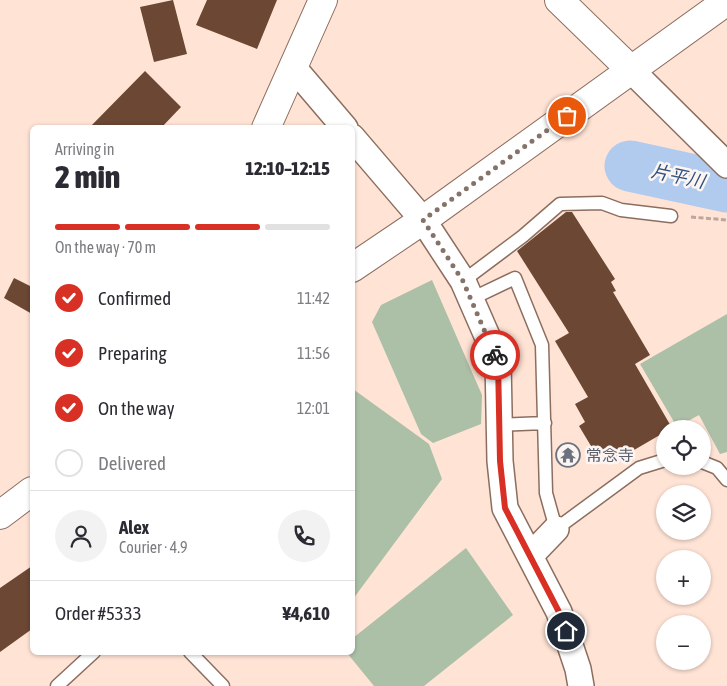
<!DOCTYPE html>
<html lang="en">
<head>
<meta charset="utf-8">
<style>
	body { margin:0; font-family:"Asap Condensed","Noto Sans JP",sans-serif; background:#f2f2f3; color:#2b2b33; height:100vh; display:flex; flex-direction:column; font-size:19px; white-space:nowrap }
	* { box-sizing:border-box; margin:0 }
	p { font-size:16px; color:#7c7c81 }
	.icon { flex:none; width:28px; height:28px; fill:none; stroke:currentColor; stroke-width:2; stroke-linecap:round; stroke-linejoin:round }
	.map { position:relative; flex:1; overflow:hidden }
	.panel { position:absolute; left:30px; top:125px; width:325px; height:530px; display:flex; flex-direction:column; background:#fff; border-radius:8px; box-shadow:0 1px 4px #0004 }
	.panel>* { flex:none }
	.buttons { position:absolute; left:656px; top:420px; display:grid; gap:10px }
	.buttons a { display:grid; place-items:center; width:55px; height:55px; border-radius:50%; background:#fff; box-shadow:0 1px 4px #0004; font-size:25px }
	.pin { position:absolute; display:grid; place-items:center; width:42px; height:42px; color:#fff; margin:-21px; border:2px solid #fff; border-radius:50%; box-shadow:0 1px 5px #0007 }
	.courier { position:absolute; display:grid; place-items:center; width:50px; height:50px; margin:-25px; border:4px solid #d93025; border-radius:50%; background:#fff; color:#222; box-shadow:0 1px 6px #0007 }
	.headline em { font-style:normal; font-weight:800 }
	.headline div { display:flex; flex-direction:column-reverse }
	.headline { display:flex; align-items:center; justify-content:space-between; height:85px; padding:0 25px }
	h1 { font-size:32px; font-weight:800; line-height:38px }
	.bar { display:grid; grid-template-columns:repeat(4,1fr); gap:8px 5px; align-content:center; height:60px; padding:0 25px }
	.bar i { height:6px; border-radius:4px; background:#e1e1e2 }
	.bar .active { background:#d93025 }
	.bar p { grid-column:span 4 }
	.line { display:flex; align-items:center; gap:12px; padding:0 25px; border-top:1px solid #e1e1e2 }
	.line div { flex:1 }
	.round { display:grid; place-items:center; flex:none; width:52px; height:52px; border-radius:26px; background:#f2f2f3 }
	ol { padding:0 25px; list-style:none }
	li { display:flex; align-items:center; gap:15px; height:55px }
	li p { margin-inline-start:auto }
	li .icon { padding:5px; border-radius:50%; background:#d93025; color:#fff; stroke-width:4 }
	li:last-child { color:#7c7c81 }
	li i { width:28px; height:28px; border:2px solid #e1e1e2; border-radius:50% }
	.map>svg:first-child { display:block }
	.green { fill:#abc0a7 }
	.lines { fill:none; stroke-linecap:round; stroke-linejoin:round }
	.river { stroke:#b1cbef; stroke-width:51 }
	.building { fill:#6b4734 }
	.lane-casing { stroke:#8c6e5f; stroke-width:15 }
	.street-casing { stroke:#8c6e5f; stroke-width:28 }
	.secondary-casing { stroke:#8c6e5f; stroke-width:30 }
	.path { stroke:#bda69b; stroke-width:3; stroke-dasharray:5 2.5; stroke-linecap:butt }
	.lane { stroke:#fff; stroke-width:12 }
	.street { stroke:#fff; stroke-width:25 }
	.secondary { stroke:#fff; stroke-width:28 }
	.done { stroke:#857369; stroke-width:5; stroke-dasharray:0 9 }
	.route { stroke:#d93025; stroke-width:6 }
	.labels { text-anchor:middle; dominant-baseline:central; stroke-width:5; stroke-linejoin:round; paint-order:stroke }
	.worship-label { font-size:16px; fill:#5b616d; stroke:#fcf5f2; text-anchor:start }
	.water-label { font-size:18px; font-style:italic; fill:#2f5280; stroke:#fcf5f2 }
</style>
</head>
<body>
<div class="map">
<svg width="727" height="686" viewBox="0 0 727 686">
	<rect width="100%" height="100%" fill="#ffe3d5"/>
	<path class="green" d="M 432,280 L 482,395 L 481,424 L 433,443 L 421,434 L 372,322 L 381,305 Z
		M 727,314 L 727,452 L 720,454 L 699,415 L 677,427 L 640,364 Z
		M 353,389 L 429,444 L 442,479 L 353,599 Z
		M 466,548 L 513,615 L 424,686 L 374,686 L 347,653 L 352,652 L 353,638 Z"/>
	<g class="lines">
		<path class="river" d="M 630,166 L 727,187"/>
	</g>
	<path class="building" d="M 173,0 L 187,54 L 154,62 L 140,7 Z
		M 207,0 L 277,0 L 257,49 L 196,25 Z
		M 145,71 L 181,107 L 161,128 L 89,128 Z
		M 566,212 L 572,212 L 615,279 L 611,282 L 616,291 L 613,292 L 650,355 L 635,364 L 672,428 L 665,429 L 665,432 L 610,464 L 600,448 L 594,451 L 579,426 L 585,422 L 575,404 L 588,397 L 555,341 L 569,333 L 517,251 Z
		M 14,278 L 32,287 L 32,314 L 4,298 Z
		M 32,566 L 32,629 L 0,652 L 0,588 Z"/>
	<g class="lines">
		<g class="lane-casing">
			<path id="lane" d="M 463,281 L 523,236 L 560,204 L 602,203 L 621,210 L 671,216
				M 471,299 L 515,278 L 542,345 L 546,493 L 556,529 L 639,468 L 665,460
				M 499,425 L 545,423
				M 702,462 L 717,468 L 727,480
				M 190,652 L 223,686
				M 57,686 L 94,652"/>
		</g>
		<g class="street-casing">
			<path id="street" d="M 293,67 L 345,128
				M 631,70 L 727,165
				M 352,137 L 423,220 L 463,281 L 498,361 L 500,461 L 505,508 L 559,612 L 578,669 L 581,686
				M 531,555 L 556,529"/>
		</g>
		<g class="secondary-casing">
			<path id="secondary" d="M 559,0 L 631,70
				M 266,128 L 323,0
				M 352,268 L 423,220 L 727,1
				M 0,515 L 32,491"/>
		</g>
		<path class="path" d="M 691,217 L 727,220"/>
		<use href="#lane" class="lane"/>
		<use href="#street" class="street"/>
		<use href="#secondary" class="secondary"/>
	</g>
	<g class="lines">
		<path class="done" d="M 495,355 L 463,281 L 423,220 L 567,116"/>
		<path class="route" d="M 495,355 L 498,361 L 500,461 L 505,508 L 559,612 L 566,631"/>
	</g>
	<defs>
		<g id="temple-ring" transform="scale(1.25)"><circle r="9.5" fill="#fcf5f2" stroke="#6b7280" stroke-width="1.5"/><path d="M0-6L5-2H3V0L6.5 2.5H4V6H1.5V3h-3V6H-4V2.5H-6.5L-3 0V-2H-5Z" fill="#6b7280"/></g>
	</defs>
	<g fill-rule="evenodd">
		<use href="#temple-ring" x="568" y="455"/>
	</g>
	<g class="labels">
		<g class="worship-label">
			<text x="586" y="455">常念寺</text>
		</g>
		<g class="water-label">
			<text transform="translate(678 176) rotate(12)">片平川</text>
		</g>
	</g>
</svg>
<div class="buttons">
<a><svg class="icon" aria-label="locate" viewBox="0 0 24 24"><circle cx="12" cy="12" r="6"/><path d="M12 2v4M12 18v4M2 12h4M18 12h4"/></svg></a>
<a><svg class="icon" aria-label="layers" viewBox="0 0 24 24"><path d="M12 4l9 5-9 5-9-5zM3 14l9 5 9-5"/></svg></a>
<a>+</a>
<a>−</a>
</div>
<div class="pin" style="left:567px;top:116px;background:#ea580c"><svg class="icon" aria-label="bag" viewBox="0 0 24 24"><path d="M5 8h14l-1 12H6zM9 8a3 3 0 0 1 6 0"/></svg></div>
<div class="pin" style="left:566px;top:631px;background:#1f2937"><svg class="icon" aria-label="home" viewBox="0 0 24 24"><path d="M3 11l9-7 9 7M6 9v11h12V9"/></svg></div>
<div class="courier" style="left:495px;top:355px"><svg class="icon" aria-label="bike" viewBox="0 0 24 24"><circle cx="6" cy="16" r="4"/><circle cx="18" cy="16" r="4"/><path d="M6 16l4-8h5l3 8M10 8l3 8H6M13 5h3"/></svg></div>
<section class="panel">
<div class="headline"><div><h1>2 min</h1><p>Arriving in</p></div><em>12:10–12:15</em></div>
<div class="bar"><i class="active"></i><i class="active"></i><i class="active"></i><i></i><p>On the way · 70 m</p></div>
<ol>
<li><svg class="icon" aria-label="check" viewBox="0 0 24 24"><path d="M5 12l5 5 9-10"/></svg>Confirmed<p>11:42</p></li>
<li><svg class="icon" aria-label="check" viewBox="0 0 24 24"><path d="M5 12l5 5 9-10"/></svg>Preparing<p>11:56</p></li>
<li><svg class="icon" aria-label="check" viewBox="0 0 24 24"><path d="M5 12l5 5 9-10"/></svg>On the way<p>12:01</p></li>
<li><i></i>Delivered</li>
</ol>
<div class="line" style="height:90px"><a class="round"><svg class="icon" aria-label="person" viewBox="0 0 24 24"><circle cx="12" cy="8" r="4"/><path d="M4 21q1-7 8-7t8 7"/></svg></a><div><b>Alex</b><p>Courier · 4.9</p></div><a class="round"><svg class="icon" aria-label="phone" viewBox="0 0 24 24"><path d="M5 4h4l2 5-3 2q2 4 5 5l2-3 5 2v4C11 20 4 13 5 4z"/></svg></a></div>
<div class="line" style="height:65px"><div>Order #5333</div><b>¥4,610</b></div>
</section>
</div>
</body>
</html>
